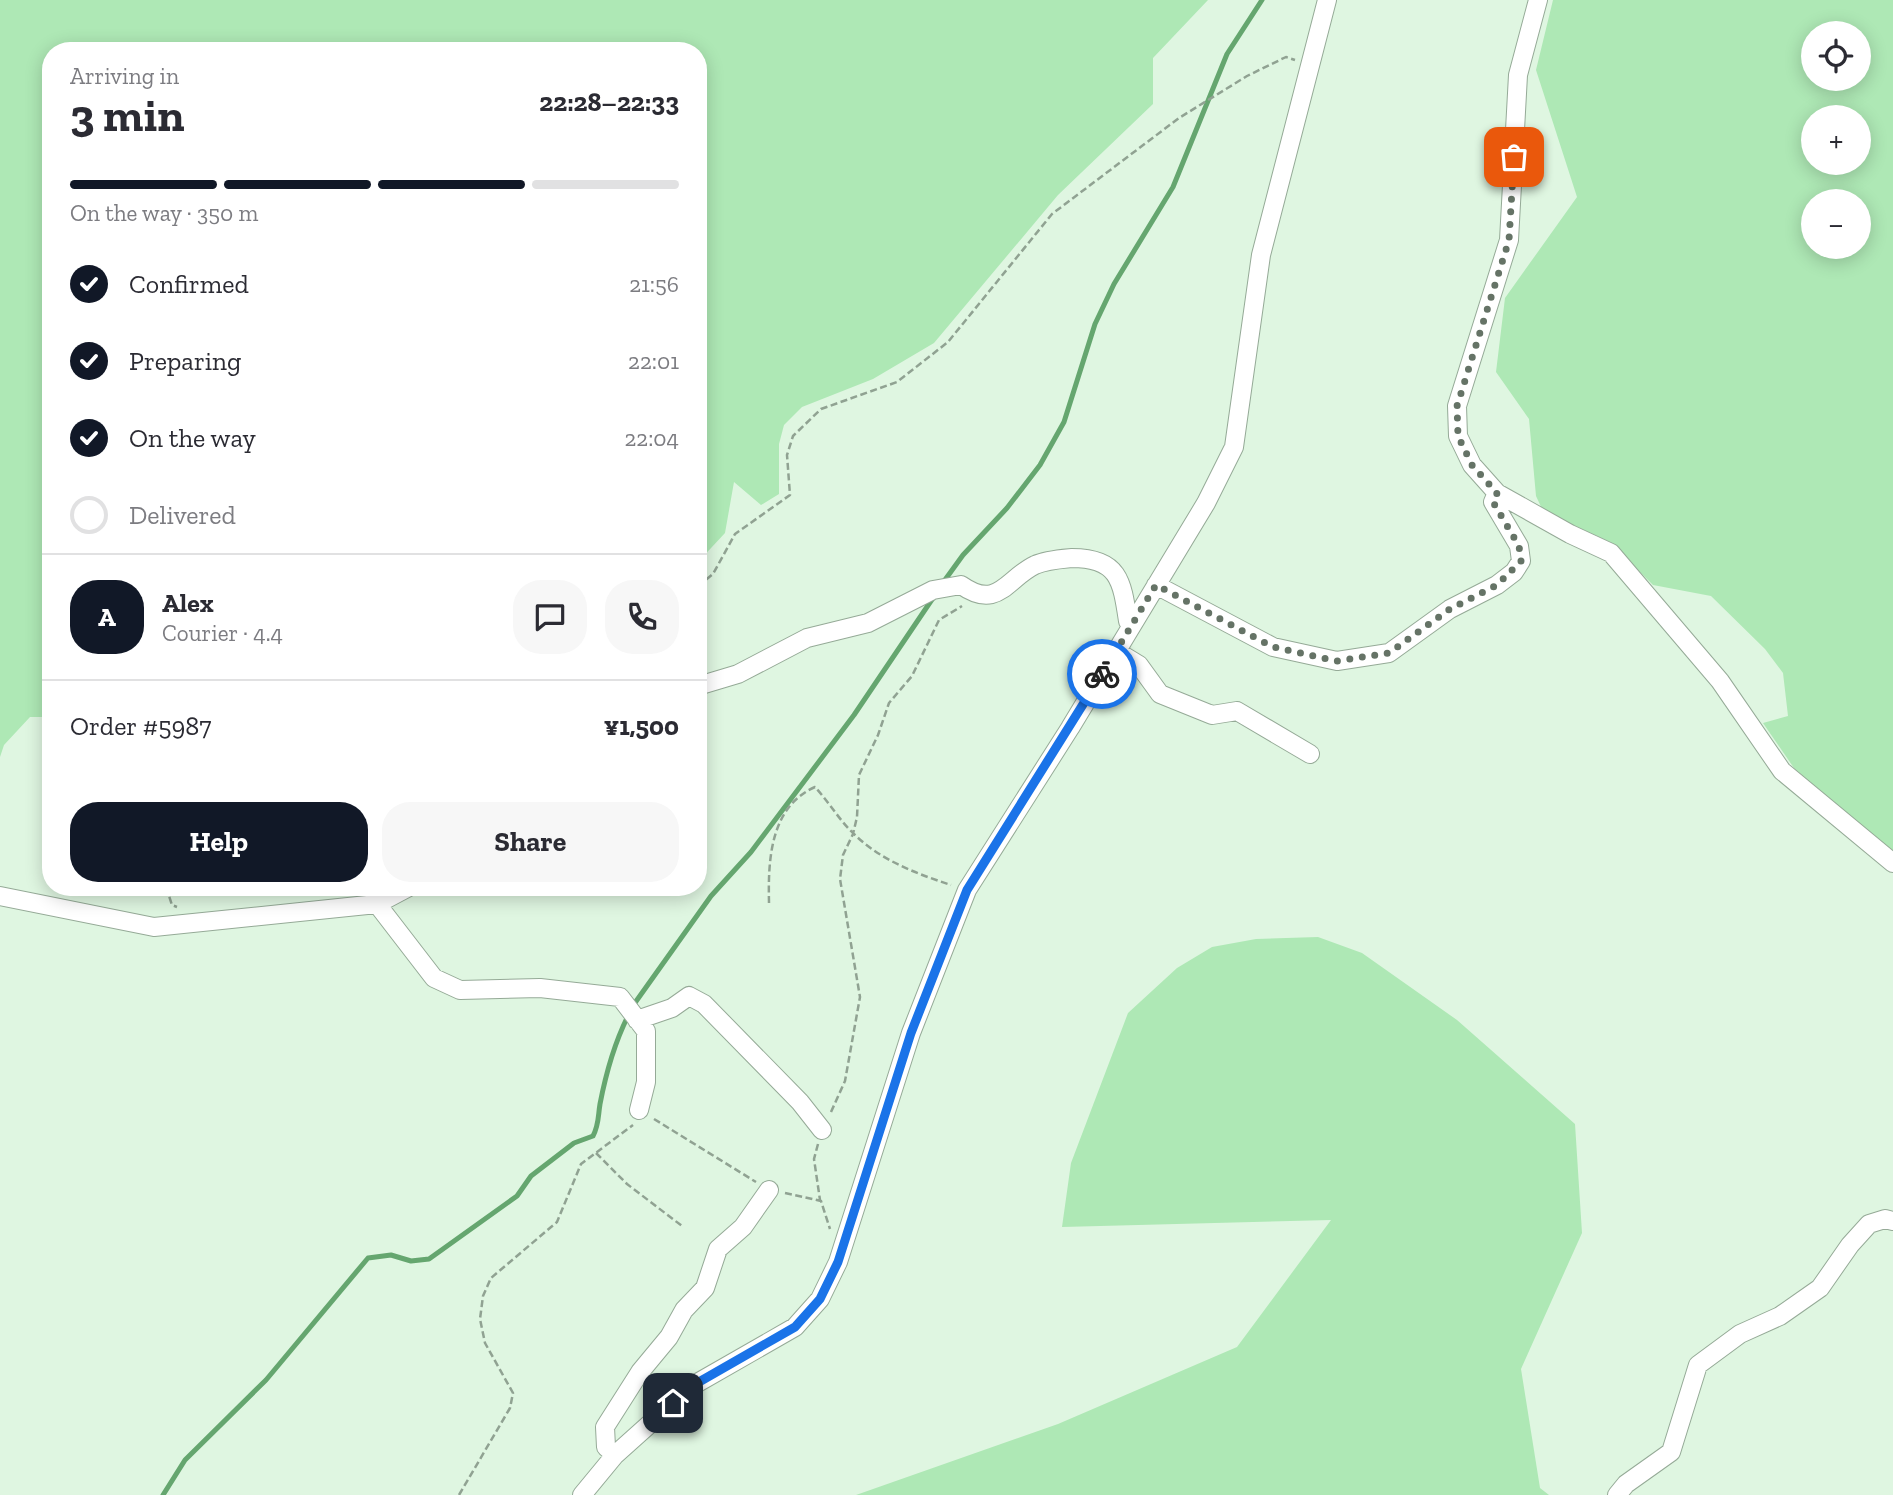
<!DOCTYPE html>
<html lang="en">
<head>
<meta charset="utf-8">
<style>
	body { margin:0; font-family:"Zilla Slab",serif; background:#f7f7f7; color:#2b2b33; height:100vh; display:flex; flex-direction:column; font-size:26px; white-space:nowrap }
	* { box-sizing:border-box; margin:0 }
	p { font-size:23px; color:#7c7c81 }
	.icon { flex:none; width:38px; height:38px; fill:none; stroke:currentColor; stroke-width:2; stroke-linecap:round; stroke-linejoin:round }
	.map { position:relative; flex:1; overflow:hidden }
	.side { position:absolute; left:42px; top:42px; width:665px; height:854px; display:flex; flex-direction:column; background:#fff; border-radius:28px; box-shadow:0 4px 18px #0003 }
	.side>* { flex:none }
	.buttons { position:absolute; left:1801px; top:21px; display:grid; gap:14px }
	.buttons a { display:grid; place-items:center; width:70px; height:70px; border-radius:50%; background:#fff; box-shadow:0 4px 18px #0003; font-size:35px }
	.pin { position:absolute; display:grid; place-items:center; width:60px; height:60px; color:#fff; margin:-30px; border-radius:14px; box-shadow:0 4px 10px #0006 }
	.courier { position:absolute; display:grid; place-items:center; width:70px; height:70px; margin:-35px; border:5px solid #1a73e8; border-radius:50%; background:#fff; color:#222; box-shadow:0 2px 9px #0007 }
	.head em { font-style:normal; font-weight:700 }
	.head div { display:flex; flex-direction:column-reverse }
	.head { display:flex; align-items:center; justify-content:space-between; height:119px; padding:0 28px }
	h1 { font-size:46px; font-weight:700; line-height:52px }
	.bar { display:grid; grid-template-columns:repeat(4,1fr); gap:10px 7px; align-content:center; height:84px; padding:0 28px }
	.bar i { height:9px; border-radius:5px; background:#e1e1e2 }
	.bar .active { background:#111827 }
	.bar p { grid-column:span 4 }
	.line { display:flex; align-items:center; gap:18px; padding:0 28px; border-top:2px solid #e1e1e2 }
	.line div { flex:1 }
	.round { display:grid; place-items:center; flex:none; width:74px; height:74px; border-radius:28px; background:#f7f7f7 }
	ol { padding:0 28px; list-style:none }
	li { display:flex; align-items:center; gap:21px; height:77px }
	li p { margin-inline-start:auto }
	li .icon { padding:7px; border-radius:50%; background:#111827; color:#fff; stroke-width:4 }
	li:last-child { color:#7c7c81 }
	li i { width:38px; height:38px; border:4px solid #e1e1e2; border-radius:50% }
	.button { display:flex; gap:14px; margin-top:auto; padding:14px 28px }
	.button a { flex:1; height:80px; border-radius:28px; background:#111827; color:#fff; font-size:28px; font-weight:700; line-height:80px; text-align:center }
	.button a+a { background:#f7f7f7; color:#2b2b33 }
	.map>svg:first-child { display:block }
	.green { fill:#aee8b5; fill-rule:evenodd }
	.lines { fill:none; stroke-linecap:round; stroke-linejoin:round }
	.stream { stroke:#65a66f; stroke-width:5 }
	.minor-casing { stroke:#95aa97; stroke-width:20 }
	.path { stroke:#90a292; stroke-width:2.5; stroke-dasharray:7 3.5; stroke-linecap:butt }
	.minor { stroke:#fff; stroke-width:18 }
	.done { stroke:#657366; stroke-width:7; stroke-dasharray:0 12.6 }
	.route { stroke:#1a73e8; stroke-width:9 }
</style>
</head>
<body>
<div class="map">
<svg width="1893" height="1495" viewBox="0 0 1893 1495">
	<rect width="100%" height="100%" fill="#dff6e1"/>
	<path class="green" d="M 0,0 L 1208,0 L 1153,58 L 1153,104 L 1058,195 L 934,343 L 873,379 L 802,407 L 784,425 L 779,444 L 779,494 L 761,505 L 734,482 L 725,533 L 698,562 L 698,51 L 51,51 L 51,717 L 30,717 L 4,745 L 0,757 Z
		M 1553,0 L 1893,0 L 1893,855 L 1794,768 L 1763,723 L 1788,716 L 1783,673 L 1765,649 L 1711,596 L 1653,585 L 1610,542 L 1543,511 L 1536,496 L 1529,419 L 1496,372 L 1505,298 L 1577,197 L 1536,70 ZM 1813,33 L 1858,33 L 1858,79 L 1813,79 ZM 1813,117 L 1858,117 L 1858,163 L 1813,163 ZM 1813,201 L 1858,201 L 1858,247 L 1813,247 Z
		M 1318,937 L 1362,953 L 1457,1020 L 1575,1124 L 1582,1233 L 1521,1369 L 1540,1488 L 1549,1495 L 856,1495 L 1058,1424 L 1237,1347 L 1331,1220 L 1062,1227 L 1071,1163 L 1128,1013 L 1177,968 L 1212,947 L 1256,939 Z"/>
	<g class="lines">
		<path class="stream" d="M 942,584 L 963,555 L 1007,508 L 1040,465 L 1064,422 L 1095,324 L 1114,284 L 1173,187 L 1227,54 L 1262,0
			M 632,1007 L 711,896 L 751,852 L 854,715 L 935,595
			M 163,1495 L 185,1460 L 266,1380 L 368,1258 L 391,1255 L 411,1261 L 429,1259 L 517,1196 L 531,1176 L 574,1143 L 593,1136 C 599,1125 598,1116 600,1104 C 606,1073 614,1044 628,1016"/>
		<g class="minor-casing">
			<path id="minor" d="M 1538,0 L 1518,75 L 1509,240 L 1457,406 L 1458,436 L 1472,465 L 1497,493 L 1570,534 L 1611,553 L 1720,681 L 1782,771 L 1893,863
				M 1156,585 L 1273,647 L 1337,661 L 1389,653 L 1450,609 L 1497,585 L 1514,572 L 1521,561 L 1519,546 L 1493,502 L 1497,493
				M 1116,651 L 1139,665 L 1160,694 L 1212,715 L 1237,711 L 1310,754
				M 698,686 L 738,674 L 807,638 L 868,623 L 933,590 L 961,585 C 998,611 1006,579 1035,565 C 1046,560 1061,559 1072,558 C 1119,558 1122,581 1128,621 L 1133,623
				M 0,896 L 154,927 L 377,904 L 409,887
				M 377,904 L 434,978 L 460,990 L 540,988 L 620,997 L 646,1031 L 646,1082 L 639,1110
				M 637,1020 L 672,1008 L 689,996 L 704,1004 L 800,1102 L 822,1130
				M 615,1455 L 606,1447 L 605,1427 L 640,1372 L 669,1337 L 684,1310 L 705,1288 L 718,1249 L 743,1227 L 769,1190
				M 582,1495 L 615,1455 L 692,1386 L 795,1327 L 820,1299 L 838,1262 L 911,1033 L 967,890 L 1070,728 L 1206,503 L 1234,447 L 1261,255 L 1327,0
				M 1617,1495 L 1626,1484 L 1671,1452 L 1698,1365 L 1740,1334 L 1780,1316 L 1820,1288 L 1850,1245 L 1869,1224 L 1885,1219 L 1893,1221"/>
		</g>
		<path class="path" d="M 698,586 L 713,574 L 735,534 L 790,495 L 787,455 L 793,436 L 821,409 L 897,382 L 948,342 L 1052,214 L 1179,118 L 1247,76 L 1286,57 L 1295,60
			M 166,887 L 172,905 L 177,907
			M 769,903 C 768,860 770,807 815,787 C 829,802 839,820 854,834 C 880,860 917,874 951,885
			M 831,1112 L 845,1081 L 860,997 L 840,879 L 843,855 L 853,834 L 857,817 L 859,775 L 878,735 L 889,703 L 912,676 L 939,620 L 962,606
			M 654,1119 L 756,1182
			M 818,1144 L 814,1159 L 820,1200
			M 596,1153 L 627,1184 L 682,1226
			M 785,1193 L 821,1201 L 830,1229
			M 459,1495 L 510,1408 L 513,1393 L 485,1343 L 480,1319 L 483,1296 L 491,1278 L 557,1222 L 581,1164 L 633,1125"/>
		<use href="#minor" class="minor"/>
	</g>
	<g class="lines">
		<path class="done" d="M 1102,674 L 1156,585 L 1273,647 L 1337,661 L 1389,653 L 1450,609 L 1497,585 L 1521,561 L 1519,546 L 1493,502 L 1497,493 L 1472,465 L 1458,436 L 1457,406 L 1509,240 L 1514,157"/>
		<path class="route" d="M 673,1403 L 692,1386 L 795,1327 L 820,1299 L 838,1262 L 911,1033 L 967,890 L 1102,674"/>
	</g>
</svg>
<div class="buttons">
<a><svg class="icon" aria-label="locate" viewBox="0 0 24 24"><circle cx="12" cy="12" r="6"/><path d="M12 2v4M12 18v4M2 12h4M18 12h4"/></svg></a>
<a>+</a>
<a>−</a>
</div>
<div class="pin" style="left:1514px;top:157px;background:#ea580c"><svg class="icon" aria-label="bag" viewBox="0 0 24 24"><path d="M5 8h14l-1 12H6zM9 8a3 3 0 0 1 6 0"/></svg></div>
<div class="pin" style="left:673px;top:1403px;background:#1f2937"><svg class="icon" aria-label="home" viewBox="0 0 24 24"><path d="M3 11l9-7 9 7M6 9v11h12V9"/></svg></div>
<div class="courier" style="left:1102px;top:674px"><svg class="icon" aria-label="bike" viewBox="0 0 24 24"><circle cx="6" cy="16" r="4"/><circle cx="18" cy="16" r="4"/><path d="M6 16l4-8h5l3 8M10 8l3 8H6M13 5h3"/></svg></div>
<section class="side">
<div class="head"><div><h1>3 min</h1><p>Arriving in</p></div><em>22:28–22:33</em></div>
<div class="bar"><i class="active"></i><i class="active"></i><i class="active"></i><i></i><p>On the way · 350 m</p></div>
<ol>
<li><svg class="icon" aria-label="check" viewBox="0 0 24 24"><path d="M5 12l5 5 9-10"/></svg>Confirmed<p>21:56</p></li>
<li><svg class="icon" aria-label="check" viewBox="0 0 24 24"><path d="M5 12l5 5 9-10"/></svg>Preparing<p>22:01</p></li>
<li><svg class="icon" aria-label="check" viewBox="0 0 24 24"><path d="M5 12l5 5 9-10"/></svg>On the way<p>22:04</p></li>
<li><i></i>Delivered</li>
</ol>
<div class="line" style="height:126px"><b class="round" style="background:#111827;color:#fff">A</b><div><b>Alex</b><p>Courier · 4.4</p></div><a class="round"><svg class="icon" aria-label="chat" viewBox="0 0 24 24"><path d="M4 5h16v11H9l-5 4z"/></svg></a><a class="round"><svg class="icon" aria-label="phone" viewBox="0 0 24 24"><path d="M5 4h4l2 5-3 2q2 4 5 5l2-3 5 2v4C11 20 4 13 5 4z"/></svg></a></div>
<div class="line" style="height:91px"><div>Order #5987</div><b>¥1,500</b></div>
<div class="button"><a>Help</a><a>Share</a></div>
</section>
</div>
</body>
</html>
